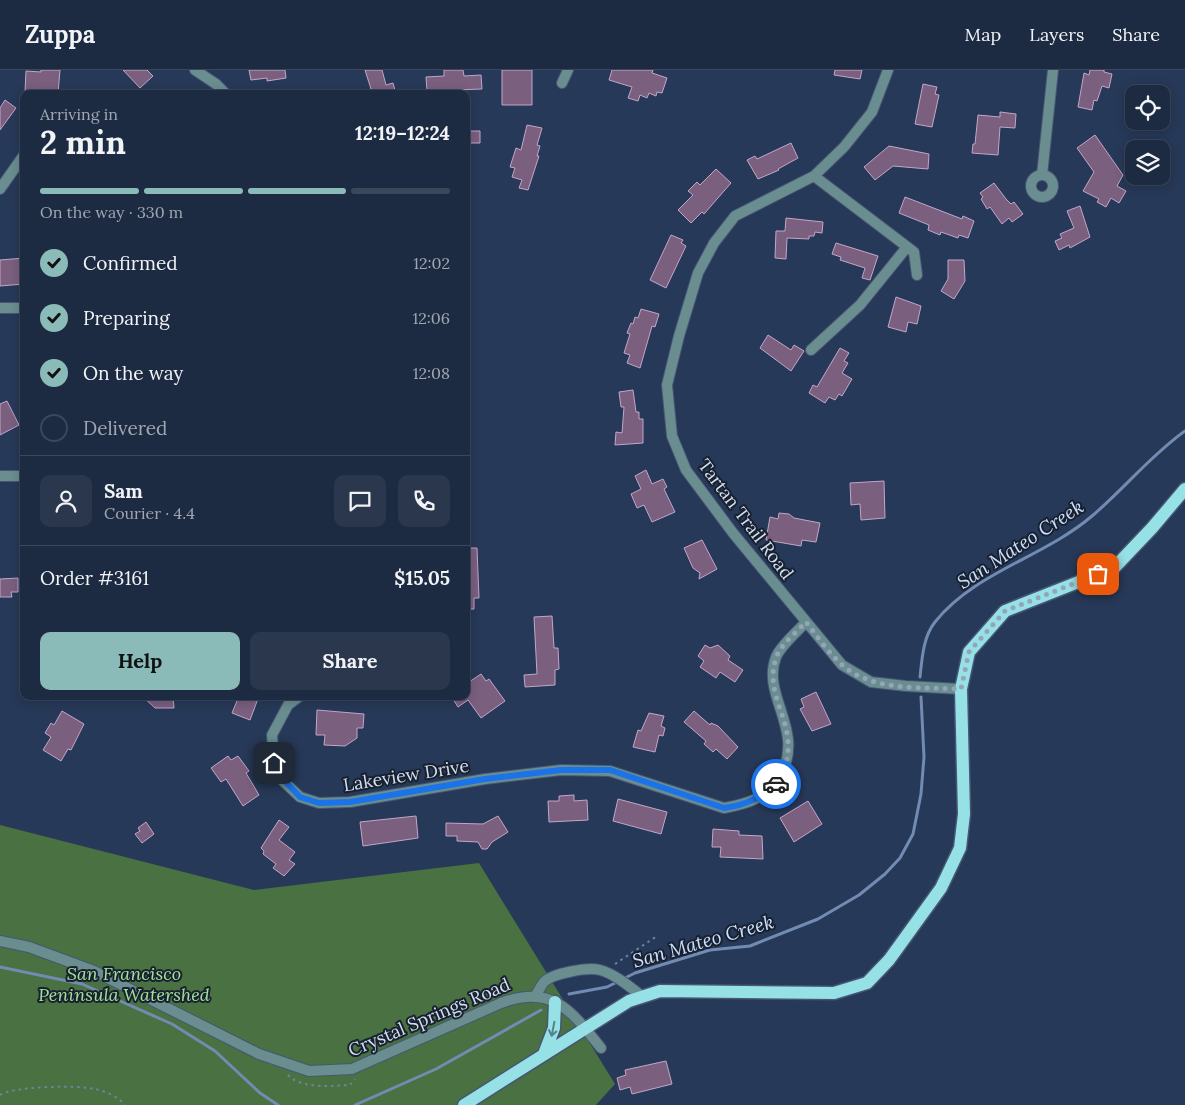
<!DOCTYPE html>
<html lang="en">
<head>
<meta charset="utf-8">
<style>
	body { margin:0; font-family:Lora,serif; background:#2a374d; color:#f1f3f6; height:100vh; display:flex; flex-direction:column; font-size:19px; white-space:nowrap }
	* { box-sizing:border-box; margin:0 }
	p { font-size:16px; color:#a0a7b2 }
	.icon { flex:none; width:28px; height:28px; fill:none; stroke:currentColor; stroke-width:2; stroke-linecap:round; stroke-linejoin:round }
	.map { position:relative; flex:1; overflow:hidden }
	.panel { position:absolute; left:20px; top:20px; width:450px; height:610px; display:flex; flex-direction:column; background:#1d2b42; border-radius:10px; box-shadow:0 2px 12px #0003,0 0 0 1px #3b475b }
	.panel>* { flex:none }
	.tools { position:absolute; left:1125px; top:15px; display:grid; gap:10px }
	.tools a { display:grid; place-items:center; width:45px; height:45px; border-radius:10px; background:#1d2b42; box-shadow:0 2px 12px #0003,0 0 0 1px #3b475b; font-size:25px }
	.pin { position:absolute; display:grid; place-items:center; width:42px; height:42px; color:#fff; margin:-21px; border-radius:10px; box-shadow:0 2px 8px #0006 }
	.courier { position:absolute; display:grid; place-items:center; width:50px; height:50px; margin:-25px; border:4px solid #1a73e8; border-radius:50%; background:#fff; color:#222; box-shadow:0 1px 6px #0007 }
	.overview em { font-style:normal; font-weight:700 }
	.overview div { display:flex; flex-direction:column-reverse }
	.overview { display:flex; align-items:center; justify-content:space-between; height:85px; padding:0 20px }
	h1 { font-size:32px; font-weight:700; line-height:38px }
	.bar { display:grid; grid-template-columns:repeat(4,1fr); gap:8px 5px; align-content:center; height:60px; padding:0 20px }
	.bar i { height:6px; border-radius:4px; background:#3b475b }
	.bar .selected { background:#8bbbb9 }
	.bar p { grid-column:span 4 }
	.line { display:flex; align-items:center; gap:12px; padding:0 20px; border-top:1px solid #3b475b }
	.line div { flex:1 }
	.round { display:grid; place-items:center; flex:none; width:52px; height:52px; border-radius:10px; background:#2a374d }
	ol { padding:0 20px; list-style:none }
	li { display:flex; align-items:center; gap:15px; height:55px }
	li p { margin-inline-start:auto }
	li .icon { padding:5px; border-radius:50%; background:#8bbbb9; color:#111; stroke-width:4 }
	li:last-child { color:#a0a7b2 }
	li i { width:28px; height:28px; border:2px solid #3b475b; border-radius:50% }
	.cta { display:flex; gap:10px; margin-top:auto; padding:10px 20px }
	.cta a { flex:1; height:58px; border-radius:10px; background:#8bbbb9; color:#111; font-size:20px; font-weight:700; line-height:58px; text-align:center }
	.cta a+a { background:#2a374d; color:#f1f3f6 }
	header { display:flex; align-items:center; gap:30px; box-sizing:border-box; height:70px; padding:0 25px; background:#1d2b42; border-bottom:1px solid #3b475b }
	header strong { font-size:24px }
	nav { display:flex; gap:28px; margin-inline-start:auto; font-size:18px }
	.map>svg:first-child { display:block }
	.green { fill:#497141 }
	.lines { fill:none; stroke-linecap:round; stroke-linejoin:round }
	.stream { stroke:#728bb3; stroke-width:3 }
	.building { fill:#7a5f7f; stroke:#c3a6c9 }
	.minor-casing { stroke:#465774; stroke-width:12 }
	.major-casing { stroke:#465774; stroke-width:15 }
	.path { stroke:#72829b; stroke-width:2; stroke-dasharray:2.5 4; stroke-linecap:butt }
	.minor { stroke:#6a8e90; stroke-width:10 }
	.major { stroke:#96e1e6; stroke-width:12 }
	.oneway { stroke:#57818a }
	.done { stroke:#96a4bb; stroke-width:5; stroke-dasharray:0 9 }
	.route { stroke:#1a73e8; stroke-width:6 }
	.labels { text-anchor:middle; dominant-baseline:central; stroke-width:4; stroke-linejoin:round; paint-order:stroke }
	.street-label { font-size:18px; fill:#d2def1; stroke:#18212f }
	.park-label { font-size:18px; font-style:italic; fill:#a3e198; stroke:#18212f }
	.water-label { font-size:19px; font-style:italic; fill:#cde0ff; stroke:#18212f }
</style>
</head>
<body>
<header>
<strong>Zuppa</strong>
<nav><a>Map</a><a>Layers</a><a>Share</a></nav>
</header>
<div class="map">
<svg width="1185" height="1035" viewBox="0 0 1185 1035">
	<rect width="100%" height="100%" fill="#273958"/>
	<path class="green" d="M 0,755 L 254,820 L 479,793 L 615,1014 L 596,1035 L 0,1035 Z"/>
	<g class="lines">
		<path class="stream" d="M 920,607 C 922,589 923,567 935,552 C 975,502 1044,487 1092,446 C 1124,419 1150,386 1185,361
			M 0,897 L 82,914 L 172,954 L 215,981 L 260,1023 L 278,1035
			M 569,924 L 607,917 L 635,903 L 710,880 L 750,876 L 818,849 L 859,825 L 885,804 L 900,788 L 913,764 L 921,724 L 924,687 L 921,627
			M 355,1035 L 436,999 L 541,940"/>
	</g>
	<path class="building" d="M 41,0 L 60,0 L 58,24 L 25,21 L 26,1 L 41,2 Z
		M 123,0 L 147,0 L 153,6 L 140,18 Z
		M 249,0 L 285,0 L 286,8 L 267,11 L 267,8 L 251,10 Z
		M 365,0 L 382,0 L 386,15 L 393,13 L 396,24 L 365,24 L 365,21 L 371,19 Z
		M 444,0 L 463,0 L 464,6 L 481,5 L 482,19 L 427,21 L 426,7 L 444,6 Z
		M 502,0 L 532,0 L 532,35 L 502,35 Z
		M 612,0 L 653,0 L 652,3 L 667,8 L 662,23 L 657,22 L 656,26 L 649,23 L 647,28 L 640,25 L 638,31 L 628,28 L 632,17 L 609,10 Z
		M 835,0 L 862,0 L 860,9 L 834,5 Z
		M 1090,0 L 1104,0 L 1104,2 L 1112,4 L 1109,18 L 1102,16 L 1097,31 L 1094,30 L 1092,40 L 1078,37 L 1084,3 L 1089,5 Z
		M 923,14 L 937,17 L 935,24 L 939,25 L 932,57 L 915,54 Z
		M 5,30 L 16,38 L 0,60 L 0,38 Z
		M 1000,42 L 1016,44 L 1015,58 L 1000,57 L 998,85 L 972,83 L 973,74 L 975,74 L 978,45 L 1000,47 Z
		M 527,55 L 542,58 L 537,75 L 540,76 L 537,86 L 539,86 L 528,120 L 519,118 L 522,110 L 512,107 L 515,98 L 510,97 L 516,78 L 521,80 Z
		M 466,61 L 480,61 L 480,73 L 466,73 Z
		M 1095,65 L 1123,105 L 1117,116 L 1126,121 L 1119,133 L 1111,128 L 1106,137 L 1097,132 L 1099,129 L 1083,121 L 1094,102 L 1077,78 Z
		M 791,73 L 798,88 L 778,99 L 779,100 L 758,109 L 747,90 L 755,86 L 757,89 Z
		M 889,76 L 929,84 L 928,99 L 893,96 L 875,110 L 864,97 Z
		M 716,99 L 731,113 L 704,144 L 702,142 L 691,153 L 678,140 L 693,125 L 688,121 L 697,112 L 700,115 Z
		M 994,113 L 1006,129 L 1011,134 L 1014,132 L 1023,144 L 1012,152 L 1009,148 L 1002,154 L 990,137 L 987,139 L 981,129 L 983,127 L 980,123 Z
		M 905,127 L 962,149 L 963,146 L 974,151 L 968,168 L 959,165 L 958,168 L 941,162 L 940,165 L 928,160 L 929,155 L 899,143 Z
		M 1080,136 L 1090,167 L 1070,178 L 1069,175 L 1059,180 L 1055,171 L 1062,168 L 1060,164 L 1074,158 L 1067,141 Z
		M 786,148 L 823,152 L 822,163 L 815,162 L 814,166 L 809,166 L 809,169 L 787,168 L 786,189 L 775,188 L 776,161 L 785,161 Z
		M 671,165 L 683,170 L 681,173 L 686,176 L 666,218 L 650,210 Z
		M 836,173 L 878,186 L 870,210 L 862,208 L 865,198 L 840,190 L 841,187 L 832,184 Z
		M 24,188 L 24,214 L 0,216 L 0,190 Z
		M 948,190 L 964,190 L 965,211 L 954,229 L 941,221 L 948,209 Z
		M 896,227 L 921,236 L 917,254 L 908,252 L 906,262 L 888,257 Z
		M 641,239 L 659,244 L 655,257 L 652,256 L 640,298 L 627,293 L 630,285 L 624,283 L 630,264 L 627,263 L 631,253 L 633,254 L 635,247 L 638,248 Z
		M 768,265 L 791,280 L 794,275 L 804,281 L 791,301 L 760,278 Z
		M 840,278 L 849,283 L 844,291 L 848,293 L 842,303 L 852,309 L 842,326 L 839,324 L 835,330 L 829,327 L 825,333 L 809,323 L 813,315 L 817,317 Z
		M 633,320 L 636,342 L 639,342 L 639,349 L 643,349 L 643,373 L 615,375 L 616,362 L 622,363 L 624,337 L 621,337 L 619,322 Z
		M 7,331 L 19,355 L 0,365 L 0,334 Z
		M 646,400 L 652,414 L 663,409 L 667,417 L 664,419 L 675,442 L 652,452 L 644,435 L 637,438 L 631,424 L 641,419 L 635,406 Z
		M 884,411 L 885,448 L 861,450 L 860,434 L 851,435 L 850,413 Z
		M 779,443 L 789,444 L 794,448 L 820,453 L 816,472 L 802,470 L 801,476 L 766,470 L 770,447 L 778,449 Z
		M 702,470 L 717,499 L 699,509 L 700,503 L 693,498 L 684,478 Z
		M 466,478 L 477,478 L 479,528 L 474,528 L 474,539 L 466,539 Z
		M 18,508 L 18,522 L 11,522 L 12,527 L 0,527 L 0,509 Z
		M 552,546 L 554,578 L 558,578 L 559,599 L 555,600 L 555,615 L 525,617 L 524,605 L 537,604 L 534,547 Z
		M 705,575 L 710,578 L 718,575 L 730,586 L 728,590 L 743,600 L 735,612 L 720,602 L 716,608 L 700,597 L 704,591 L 698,586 Z
		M 481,604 L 486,611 L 489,609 L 505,631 L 481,648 L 468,630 L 458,637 L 451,626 L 466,626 L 466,614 Z
		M 816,622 L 831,654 L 812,661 L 800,639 L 804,637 L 801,629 Z
		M 142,626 L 173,626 L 174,638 L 155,638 Z
		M 239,626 L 259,626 L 250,650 L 232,643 Z
		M 317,640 L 364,644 L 363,658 L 357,658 L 357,668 L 345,676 L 324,675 L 325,665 L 316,665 Z
		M 62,641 L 84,654 L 71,680 L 68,679 L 61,691 L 43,680 L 51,667 L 45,663 L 51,653 L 54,655 Z
		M 694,641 L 710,655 L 711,653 L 718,656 L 738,677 L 727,689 L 716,679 L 713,682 L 704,674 L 706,671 L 684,652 Z
		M 649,643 L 664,646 L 661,656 L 665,658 L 663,666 L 659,665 L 655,682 L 633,677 L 638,660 L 641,661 Z
		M 228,686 L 231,690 L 238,686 L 249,701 L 246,703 L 259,725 L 243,736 L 226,709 L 221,712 L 211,698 Z
		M 574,725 L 574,731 L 587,730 L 588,750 L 549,752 L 548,731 L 559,731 L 559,726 Z
		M 618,729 L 667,742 L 661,764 L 613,751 Z
		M 808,731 L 822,754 L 794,772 L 780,748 Z
		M 416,746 L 418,768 L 363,776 L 360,752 Z
		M 498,746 L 508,762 L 492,772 L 487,779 L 482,779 L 478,772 L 457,771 L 457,766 L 446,766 L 446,753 L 483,754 Z
		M 279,750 L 289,757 L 279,770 L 295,782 L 289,790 L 295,794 L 284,806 L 273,798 L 276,794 L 263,784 L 264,781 L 261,778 Z
		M 146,752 L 154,764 L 142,773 L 135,764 L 140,761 L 138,758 Z
		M 713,759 L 739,761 L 739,765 L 762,766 L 763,789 L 720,787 L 721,777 L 712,777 Z
		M 666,991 L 672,1014 L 632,1024 L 630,1017 L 620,1020 L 617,1008 L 626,1005 L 625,1000 Z"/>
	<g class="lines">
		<g class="minor-casing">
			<path id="minor" d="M 195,0 L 216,14 L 226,24
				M 888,0 L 872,42 L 844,77 L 814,106 L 735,146 L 714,173 L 698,203 L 679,266 L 667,315 L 672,366 L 686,400 L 733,463 L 842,595 L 871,612 L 906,616 L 961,619
				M 562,13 L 568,0
				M 1042,105 L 1053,0
				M1031 116a11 11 0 1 1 22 0a11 11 0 1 1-22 0Z
				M 814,106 L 914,182 L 917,205
				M 0,119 L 24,85
				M 0,238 L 24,238
				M 811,280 L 860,235 L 907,177
				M 0,406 L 24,406
				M 300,626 L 288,635 L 272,665 L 274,693 L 283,711 L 300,727 L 319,733 L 350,732 L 485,709 L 561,700 L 610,701 L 724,738 C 747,734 770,727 781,705 C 805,659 761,626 776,587 C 781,575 797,562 806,552
				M 0,871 L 29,877 L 94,901 L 259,984 L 309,1001 L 352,999 L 501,933 C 552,914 571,940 601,978
				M 536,925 C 539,921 541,915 544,912 C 553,903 588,897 600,900 C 615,904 630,917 643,927"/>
		</g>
		<g class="major-casing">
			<path id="major" d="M 544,984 L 554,958 L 555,932
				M 464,1035 L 629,931 L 660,921 L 834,923 L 867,913 L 889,890 L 941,818 L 960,778 L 964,744 L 961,619 L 969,582 L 1005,541 L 1114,498 L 1152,458 L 1185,419"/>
		</g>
		<path class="path" d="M 615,894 L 657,866
			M 288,1005 C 300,1019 333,1016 350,1015 L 355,1009
			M 0,1025 C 14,1016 78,1015 95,1019 C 105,1021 119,1027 125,1035"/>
		<use href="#minor" class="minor"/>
		<use href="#major" class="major"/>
	</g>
	<defs><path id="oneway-shaft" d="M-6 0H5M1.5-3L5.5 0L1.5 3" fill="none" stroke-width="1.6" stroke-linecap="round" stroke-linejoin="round" transform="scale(1.25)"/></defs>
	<use class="oneway" href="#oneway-shaft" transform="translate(553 959) rotate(101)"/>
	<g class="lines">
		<path class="done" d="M 776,714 C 810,662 761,633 776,588 C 780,575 797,562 806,552 C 817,566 828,582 841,594 C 872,622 922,617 961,619 L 969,582 L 1005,541 L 1098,504"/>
		<path class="route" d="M 274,693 L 284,710 L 300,727 L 319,733 L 350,732 L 485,709 L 561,700 L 610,700 L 724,738 C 746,735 760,728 776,714"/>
	</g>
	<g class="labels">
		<g class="street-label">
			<text transform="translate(746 449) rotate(53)">Tartan Trail Road</text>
			<text transform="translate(406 705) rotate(-9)">Lakeview Drive</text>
			<text transform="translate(429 947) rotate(-23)">Crystal Springs Road</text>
		</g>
		<g class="park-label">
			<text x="124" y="903">San Francisco<tspan x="124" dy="21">Peninsula Watershed</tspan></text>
		</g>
		<g class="water-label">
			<text transform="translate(1020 474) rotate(-33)">San Mateo Creek</text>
			<text transform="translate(703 871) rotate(-16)">San Mateo Creek</text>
		</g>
	</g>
</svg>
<div class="tools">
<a><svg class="icon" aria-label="locate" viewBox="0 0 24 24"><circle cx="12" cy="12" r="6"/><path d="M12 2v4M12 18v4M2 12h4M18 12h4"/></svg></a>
<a><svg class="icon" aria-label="layers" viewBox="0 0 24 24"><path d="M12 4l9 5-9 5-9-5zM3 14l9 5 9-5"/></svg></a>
</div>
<div class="pin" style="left:1098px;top:504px;background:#ea580c"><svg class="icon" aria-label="bag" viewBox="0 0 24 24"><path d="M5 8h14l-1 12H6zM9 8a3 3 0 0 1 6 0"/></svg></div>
<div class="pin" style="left:274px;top:693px;background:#1f2937"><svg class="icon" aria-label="home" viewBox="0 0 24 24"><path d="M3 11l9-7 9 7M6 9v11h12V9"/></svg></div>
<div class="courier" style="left:776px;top:714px"><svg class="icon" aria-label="car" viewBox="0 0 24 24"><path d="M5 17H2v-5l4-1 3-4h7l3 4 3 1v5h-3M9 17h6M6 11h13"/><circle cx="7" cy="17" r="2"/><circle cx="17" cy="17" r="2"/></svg></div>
<section class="panel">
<div class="overview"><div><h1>2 min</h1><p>Arriving in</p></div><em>12:19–12:24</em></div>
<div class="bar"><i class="selected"></i><i class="selected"></i><i class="selected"></i><i></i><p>On the way · 330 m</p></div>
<ol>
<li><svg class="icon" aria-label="check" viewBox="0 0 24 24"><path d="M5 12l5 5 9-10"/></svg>Confirmed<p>12:02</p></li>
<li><svg class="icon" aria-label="check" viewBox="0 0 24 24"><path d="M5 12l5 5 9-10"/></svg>Preparing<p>12:06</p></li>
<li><svg class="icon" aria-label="check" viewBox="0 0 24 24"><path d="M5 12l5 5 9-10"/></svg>On the way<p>12:08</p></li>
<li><i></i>Delivered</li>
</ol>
<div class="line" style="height:90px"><a class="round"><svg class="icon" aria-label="person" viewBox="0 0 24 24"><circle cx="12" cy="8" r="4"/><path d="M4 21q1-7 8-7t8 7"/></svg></a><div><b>Sam</b><p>Courier · 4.4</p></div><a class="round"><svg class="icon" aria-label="chat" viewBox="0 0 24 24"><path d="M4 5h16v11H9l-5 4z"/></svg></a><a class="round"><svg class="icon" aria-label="phone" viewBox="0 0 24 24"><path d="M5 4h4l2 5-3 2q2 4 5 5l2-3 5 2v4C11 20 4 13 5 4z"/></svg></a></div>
<div class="line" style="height:65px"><div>Order #3161</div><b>$15.05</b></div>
<div class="cta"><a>Help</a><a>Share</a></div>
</section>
</div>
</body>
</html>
